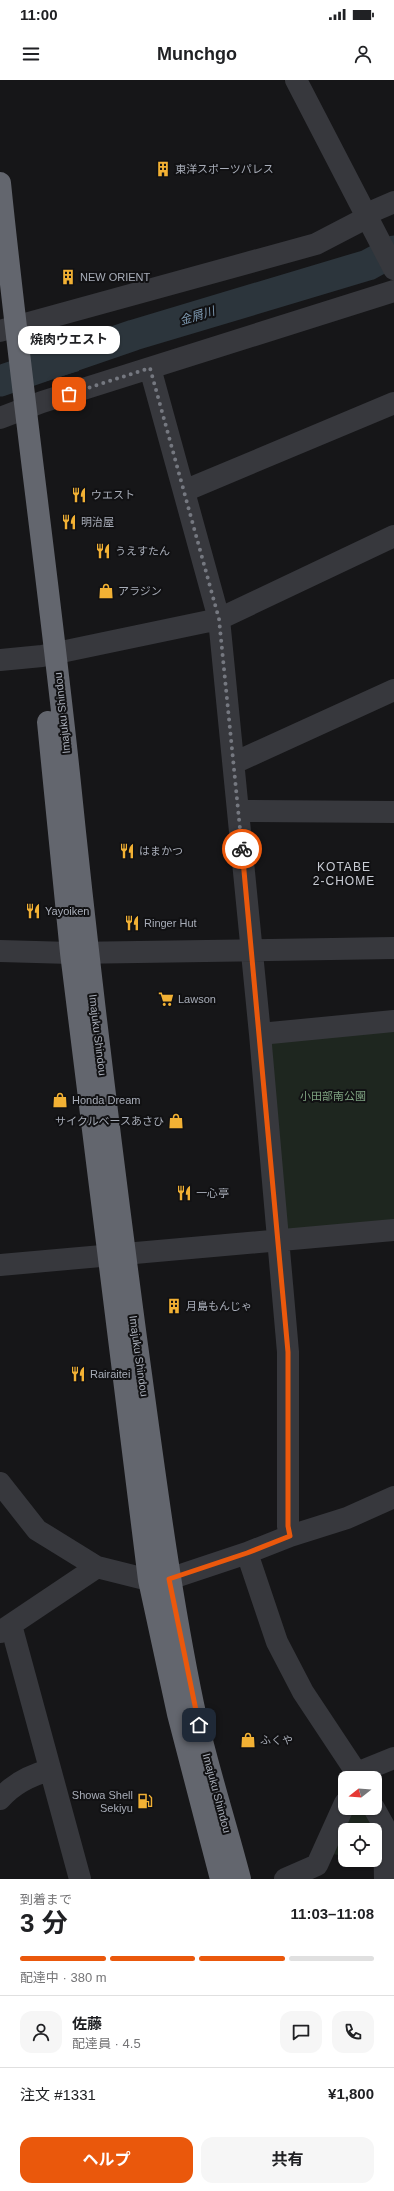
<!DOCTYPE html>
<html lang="ja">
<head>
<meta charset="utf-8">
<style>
	body { margin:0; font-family:Helvetica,"Noto Sans JP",sans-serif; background:#f6f6f6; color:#202124; height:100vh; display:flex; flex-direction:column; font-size:15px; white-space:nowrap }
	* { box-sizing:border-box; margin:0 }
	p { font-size:13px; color:#757577 }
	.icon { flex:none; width:22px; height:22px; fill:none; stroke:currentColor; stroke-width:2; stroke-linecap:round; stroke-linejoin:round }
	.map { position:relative; height:1799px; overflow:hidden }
	.drawer { display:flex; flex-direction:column; background:#fff; flex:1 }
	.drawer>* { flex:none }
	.needle { width:26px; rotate:253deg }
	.tools { position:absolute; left:338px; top:1691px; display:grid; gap:8px }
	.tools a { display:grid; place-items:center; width:44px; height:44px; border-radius:8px; background:#fff; box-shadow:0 1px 3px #0004; font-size:20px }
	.pin { position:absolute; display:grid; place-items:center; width:34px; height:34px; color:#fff; margin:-17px; border-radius:8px; box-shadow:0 2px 6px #0006 }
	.courier { position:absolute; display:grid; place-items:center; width:40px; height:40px; margin:-20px; border:3px solid #ea580c; border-radius:50%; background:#fff; color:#222; box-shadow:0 1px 5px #0007 }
	.bubble { position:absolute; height:28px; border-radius:12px; background:#fff; box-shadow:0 1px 3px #0004; font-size:13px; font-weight:700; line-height:28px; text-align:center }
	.headline em { font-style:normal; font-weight:700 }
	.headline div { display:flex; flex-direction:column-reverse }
	.headline { display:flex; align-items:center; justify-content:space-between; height:68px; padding:0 20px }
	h1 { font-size:26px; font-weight:700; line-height:30px }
	.bar { display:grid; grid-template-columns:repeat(4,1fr); gap:6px 4px; align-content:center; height:48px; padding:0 20px }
	.bar i { height:5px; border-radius:3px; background:#e0e0e0 }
	.bar .current { background:#ea580c }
	.bar p { grid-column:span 4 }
	.line { display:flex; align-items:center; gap:10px; padding:0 20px; border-top:1px solid #e0e0e0 }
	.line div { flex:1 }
	.round { display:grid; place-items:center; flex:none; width:42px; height:42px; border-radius:12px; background:#f6f6f6 }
	.primary-button { display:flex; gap:8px; margin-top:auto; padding:8px 20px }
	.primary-button a { flex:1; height:46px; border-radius:12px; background:#ea580c; color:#fff; font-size:16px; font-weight:700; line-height:46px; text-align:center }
	.primary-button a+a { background:#f6f6f6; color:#202124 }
	.status { display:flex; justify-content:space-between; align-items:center; height:28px; padding:0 20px; background:#fff; direction:ltr }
	.status svg { height:11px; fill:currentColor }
	header { display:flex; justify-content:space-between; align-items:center; height:52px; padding:0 20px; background:#fff; font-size:18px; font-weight:700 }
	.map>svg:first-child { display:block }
	.green { fill:#1e261f }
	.water { fill:#2c353c }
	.pier { fill:#161618 }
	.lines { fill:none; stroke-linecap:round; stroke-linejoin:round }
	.river { stroke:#2c353c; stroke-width:31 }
	.minor { stroke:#37383d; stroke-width:22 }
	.highway { stroke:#63666e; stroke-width:22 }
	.done { stroke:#757880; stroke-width:4; stroke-dasharray:0 7.2 }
	.route { stroke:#ea580c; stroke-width:5 }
	.labels { text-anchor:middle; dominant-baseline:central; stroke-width:4; stroke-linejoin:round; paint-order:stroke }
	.poi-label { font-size:11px; fill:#a8adb8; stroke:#111113; text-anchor:start }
	.street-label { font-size:11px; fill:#a8adb8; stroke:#111113 }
	.park-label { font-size:11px; fill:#7fa381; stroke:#111113 }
	.water-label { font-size:12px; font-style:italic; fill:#7f9bb3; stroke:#111113 }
	.neighbourhood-label { font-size:12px; letter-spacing:1px; fill:#c9ccd4; stroke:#111113 }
</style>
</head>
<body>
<div class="status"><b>11:00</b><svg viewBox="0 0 49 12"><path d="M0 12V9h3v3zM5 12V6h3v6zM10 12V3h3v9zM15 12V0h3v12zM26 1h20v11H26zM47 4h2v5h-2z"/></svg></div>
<header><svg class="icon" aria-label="menu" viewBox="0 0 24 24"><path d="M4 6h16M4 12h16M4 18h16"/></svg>Munchgo<svg class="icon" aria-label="person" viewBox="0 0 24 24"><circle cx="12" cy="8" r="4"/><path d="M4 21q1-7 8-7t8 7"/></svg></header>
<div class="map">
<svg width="394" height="1799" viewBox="0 0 394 1799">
	<rect width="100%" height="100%" fill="#161618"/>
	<path class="green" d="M 394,946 L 394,1145 L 284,1153 L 266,959 Z
		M 347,1728 L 368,1728 L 375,1750 L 345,1750 L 345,1776 L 332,1774 Z"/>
	<path class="water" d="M 80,272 L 79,291 L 0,315 L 0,305 Z"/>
	<path class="pier" d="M 44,285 L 45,303 L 0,317 L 0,303 Z"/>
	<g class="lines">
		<path class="river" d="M 0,301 L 134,255 L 368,185 L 394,171"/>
		<path class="minor" d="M 296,0 L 394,189
			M 364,135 L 394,122
			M 0,251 L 316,164 L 366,138
			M 0,338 L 42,322 L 394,211
			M 184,411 L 394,323
			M 0,580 L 42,576 L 219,539 L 394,456
			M 234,683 L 394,610
			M 239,731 L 394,732
			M 0,871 L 71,873 L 394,868
			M 260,954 L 394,941
			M 0,1185 L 394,1150
			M 0,1403 L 37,1450 L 97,1487 L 149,1500 L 169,1499 L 247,1473 L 290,1456 L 288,1446 L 288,1272 L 260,954 L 219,539 L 150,288
			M 290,1456 L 347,1438 L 394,1417
			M 247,1473 L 277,1562 L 303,1612 L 360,1698
			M 11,1545 L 80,1799
			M 0,1552 L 97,1487
			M 355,1698 L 357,1693 L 394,1678
			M 0,1719 C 13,1704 31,1695 50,1690
			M 374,1728 L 384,1746 L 385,1799
			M 285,1799 L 317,1785 L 345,1723"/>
		<path class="highway" d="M 0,103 C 20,300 48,496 69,694 C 88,882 111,1070 136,1258 C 153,1381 168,1503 193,1624 C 206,1683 225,1741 240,1799
			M 48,642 L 71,873 L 149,1500 L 178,1634 L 221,1799"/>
	</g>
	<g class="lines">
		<path class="done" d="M 69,314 L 150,288 L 219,539 L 242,769"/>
		<path class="route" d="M 199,1645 L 169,1499 L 247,1473 L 290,1456 L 288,1446 L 288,1272 L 242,769"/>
	</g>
	<defs>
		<g id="building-bare" transform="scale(1.2)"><path d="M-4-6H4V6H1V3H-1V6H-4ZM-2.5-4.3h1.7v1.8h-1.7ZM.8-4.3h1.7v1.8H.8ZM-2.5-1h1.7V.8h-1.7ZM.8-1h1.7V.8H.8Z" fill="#f2b134" stroke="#111113" stroke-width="2.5" paint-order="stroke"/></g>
		<g id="restaurant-bare" transform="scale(1.2)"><path d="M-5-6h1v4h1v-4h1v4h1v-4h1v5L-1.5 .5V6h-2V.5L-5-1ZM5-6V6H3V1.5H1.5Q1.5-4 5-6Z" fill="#f2b134" stroke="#111113" stroke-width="2.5" paint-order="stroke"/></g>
		<g id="shop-bare" transform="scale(1.2)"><path d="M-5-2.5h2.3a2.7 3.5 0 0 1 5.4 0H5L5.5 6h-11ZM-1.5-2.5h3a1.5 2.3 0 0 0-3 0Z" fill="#f2b134" stroke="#111113" stroke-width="2.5" paint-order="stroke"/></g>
		<g id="supermarket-bare" transform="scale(1.2)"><path d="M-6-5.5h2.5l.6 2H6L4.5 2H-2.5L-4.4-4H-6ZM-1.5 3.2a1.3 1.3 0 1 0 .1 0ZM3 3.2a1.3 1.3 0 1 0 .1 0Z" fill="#f2b134" stroke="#111113" stroke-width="2.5" paint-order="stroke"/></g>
		<g id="fuel-bare" transform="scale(1.2)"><path d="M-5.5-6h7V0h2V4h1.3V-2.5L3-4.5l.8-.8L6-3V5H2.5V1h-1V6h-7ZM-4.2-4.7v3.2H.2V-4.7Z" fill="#f2b134" stroke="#111113" stroke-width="2.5" paint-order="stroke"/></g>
	</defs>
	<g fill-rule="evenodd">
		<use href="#building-bare" x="163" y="89"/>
		<use href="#building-bare" x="68" y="197"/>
		<use href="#restaurant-bare" x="79" y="415"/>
		<use href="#restaurant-bare" x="69" y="442"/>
		<use href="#restaurant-bare" x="103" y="471"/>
		<use href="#shop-bare" x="106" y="511"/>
		<use href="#restaurant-bare" x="127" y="771"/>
		<use href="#restaurant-bare" x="33" y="831"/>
		<use href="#restaurant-bare" x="132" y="843"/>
		<use href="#supermarket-bare" x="166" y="919"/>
		<use href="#shop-bare" x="60" y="1020"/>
		<use href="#shop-bare" x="176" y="1041"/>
		<use href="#restaurant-bare" x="184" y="1113"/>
		<use href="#building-bare" x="174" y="1226"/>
		<use href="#restaurant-bare" x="78" y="1294"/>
		<use href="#shop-bare" x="248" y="1660"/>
		<use href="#fuel-bare" x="145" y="1721"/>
	</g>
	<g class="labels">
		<g class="poi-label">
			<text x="175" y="89">東洋スポーツパレス</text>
			<text x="80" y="197">NEW ORIENT</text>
			<text x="91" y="415">ウエスト</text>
			<text x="81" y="442">明治屋</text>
			<text x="115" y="471">うえすたん</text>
			<text x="118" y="511">アラジン</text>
			<text x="139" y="771">はまかつ</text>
			<text x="45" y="831">Yayoiken</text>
			<text x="144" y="843">Ringer Hut</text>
			<text x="178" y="919">Lawson</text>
			<text x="72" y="1020">Honda Dream</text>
			<text x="164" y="1041" text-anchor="end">サイクルベースあさひ</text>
			<text x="196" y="1113">一心亭</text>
			<text x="186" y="1226">月島もんじゃ</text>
			<text x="90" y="1294">Rairaitei</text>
			<text x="260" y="1660">ふくや</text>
			<text x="133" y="1715" text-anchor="end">Showa Shell<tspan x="133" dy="13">Sekiyu</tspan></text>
		</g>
		<g class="street-label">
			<text transform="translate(62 633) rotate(-96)">Imajuku Shindou</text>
			<text transform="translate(98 955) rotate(83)">Imajuku Shindou</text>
			<text transform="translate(139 1276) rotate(82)">Imajuku Shindou</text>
			<text transform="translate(217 1713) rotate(75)">Imajuku Shindou</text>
		</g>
		<g class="park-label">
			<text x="333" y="1016">小田部南公園</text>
		</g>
		<g class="water-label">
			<text transform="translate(197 236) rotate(-17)">金屑川</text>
		</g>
		<g class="neighbourhood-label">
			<text x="344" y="787">KOTABE<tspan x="344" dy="14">2-CHOME</tspan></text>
		</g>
	</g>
</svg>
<div class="tools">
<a><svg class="needle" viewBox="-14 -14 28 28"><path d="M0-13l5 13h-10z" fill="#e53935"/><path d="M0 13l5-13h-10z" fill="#757577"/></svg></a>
<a><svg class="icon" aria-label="locate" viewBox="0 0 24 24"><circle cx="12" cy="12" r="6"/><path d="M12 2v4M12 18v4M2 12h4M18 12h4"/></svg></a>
</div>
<div class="pin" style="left:69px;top:314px;background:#ea580c"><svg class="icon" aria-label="bag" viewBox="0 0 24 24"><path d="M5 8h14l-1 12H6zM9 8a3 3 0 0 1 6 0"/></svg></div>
<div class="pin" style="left:199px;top:1645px;background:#1f2937"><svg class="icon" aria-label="home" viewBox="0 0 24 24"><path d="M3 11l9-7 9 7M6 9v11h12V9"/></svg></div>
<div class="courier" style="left:242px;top:769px"><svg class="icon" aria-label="bike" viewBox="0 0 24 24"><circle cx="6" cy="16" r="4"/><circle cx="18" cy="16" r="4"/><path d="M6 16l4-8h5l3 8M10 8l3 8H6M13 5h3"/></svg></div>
<div class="bubble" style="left:18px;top:246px;width:102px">焼肉ウエスト</div>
</div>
<section class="drawer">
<div class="headline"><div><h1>3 分</h1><p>到着まで</p></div><em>11:03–11:08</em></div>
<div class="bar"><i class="current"></i><i class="current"></i><i class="current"></i><i></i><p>配達中 · 380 m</p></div>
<div class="line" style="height:72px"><a class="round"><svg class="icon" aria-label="person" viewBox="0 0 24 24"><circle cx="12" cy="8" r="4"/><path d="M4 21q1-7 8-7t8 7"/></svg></a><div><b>佐藤</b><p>配達員 · 4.5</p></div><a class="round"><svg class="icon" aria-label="chat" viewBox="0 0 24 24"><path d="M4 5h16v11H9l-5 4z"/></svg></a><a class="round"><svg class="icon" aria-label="phone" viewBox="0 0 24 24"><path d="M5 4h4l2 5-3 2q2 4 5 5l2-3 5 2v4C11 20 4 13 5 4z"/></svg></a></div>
<div class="line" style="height:52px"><div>注文 #1331</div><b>¥1,800</b></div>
<div class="primary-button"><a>ヘルプ</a><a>共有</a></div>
</section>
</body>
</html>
